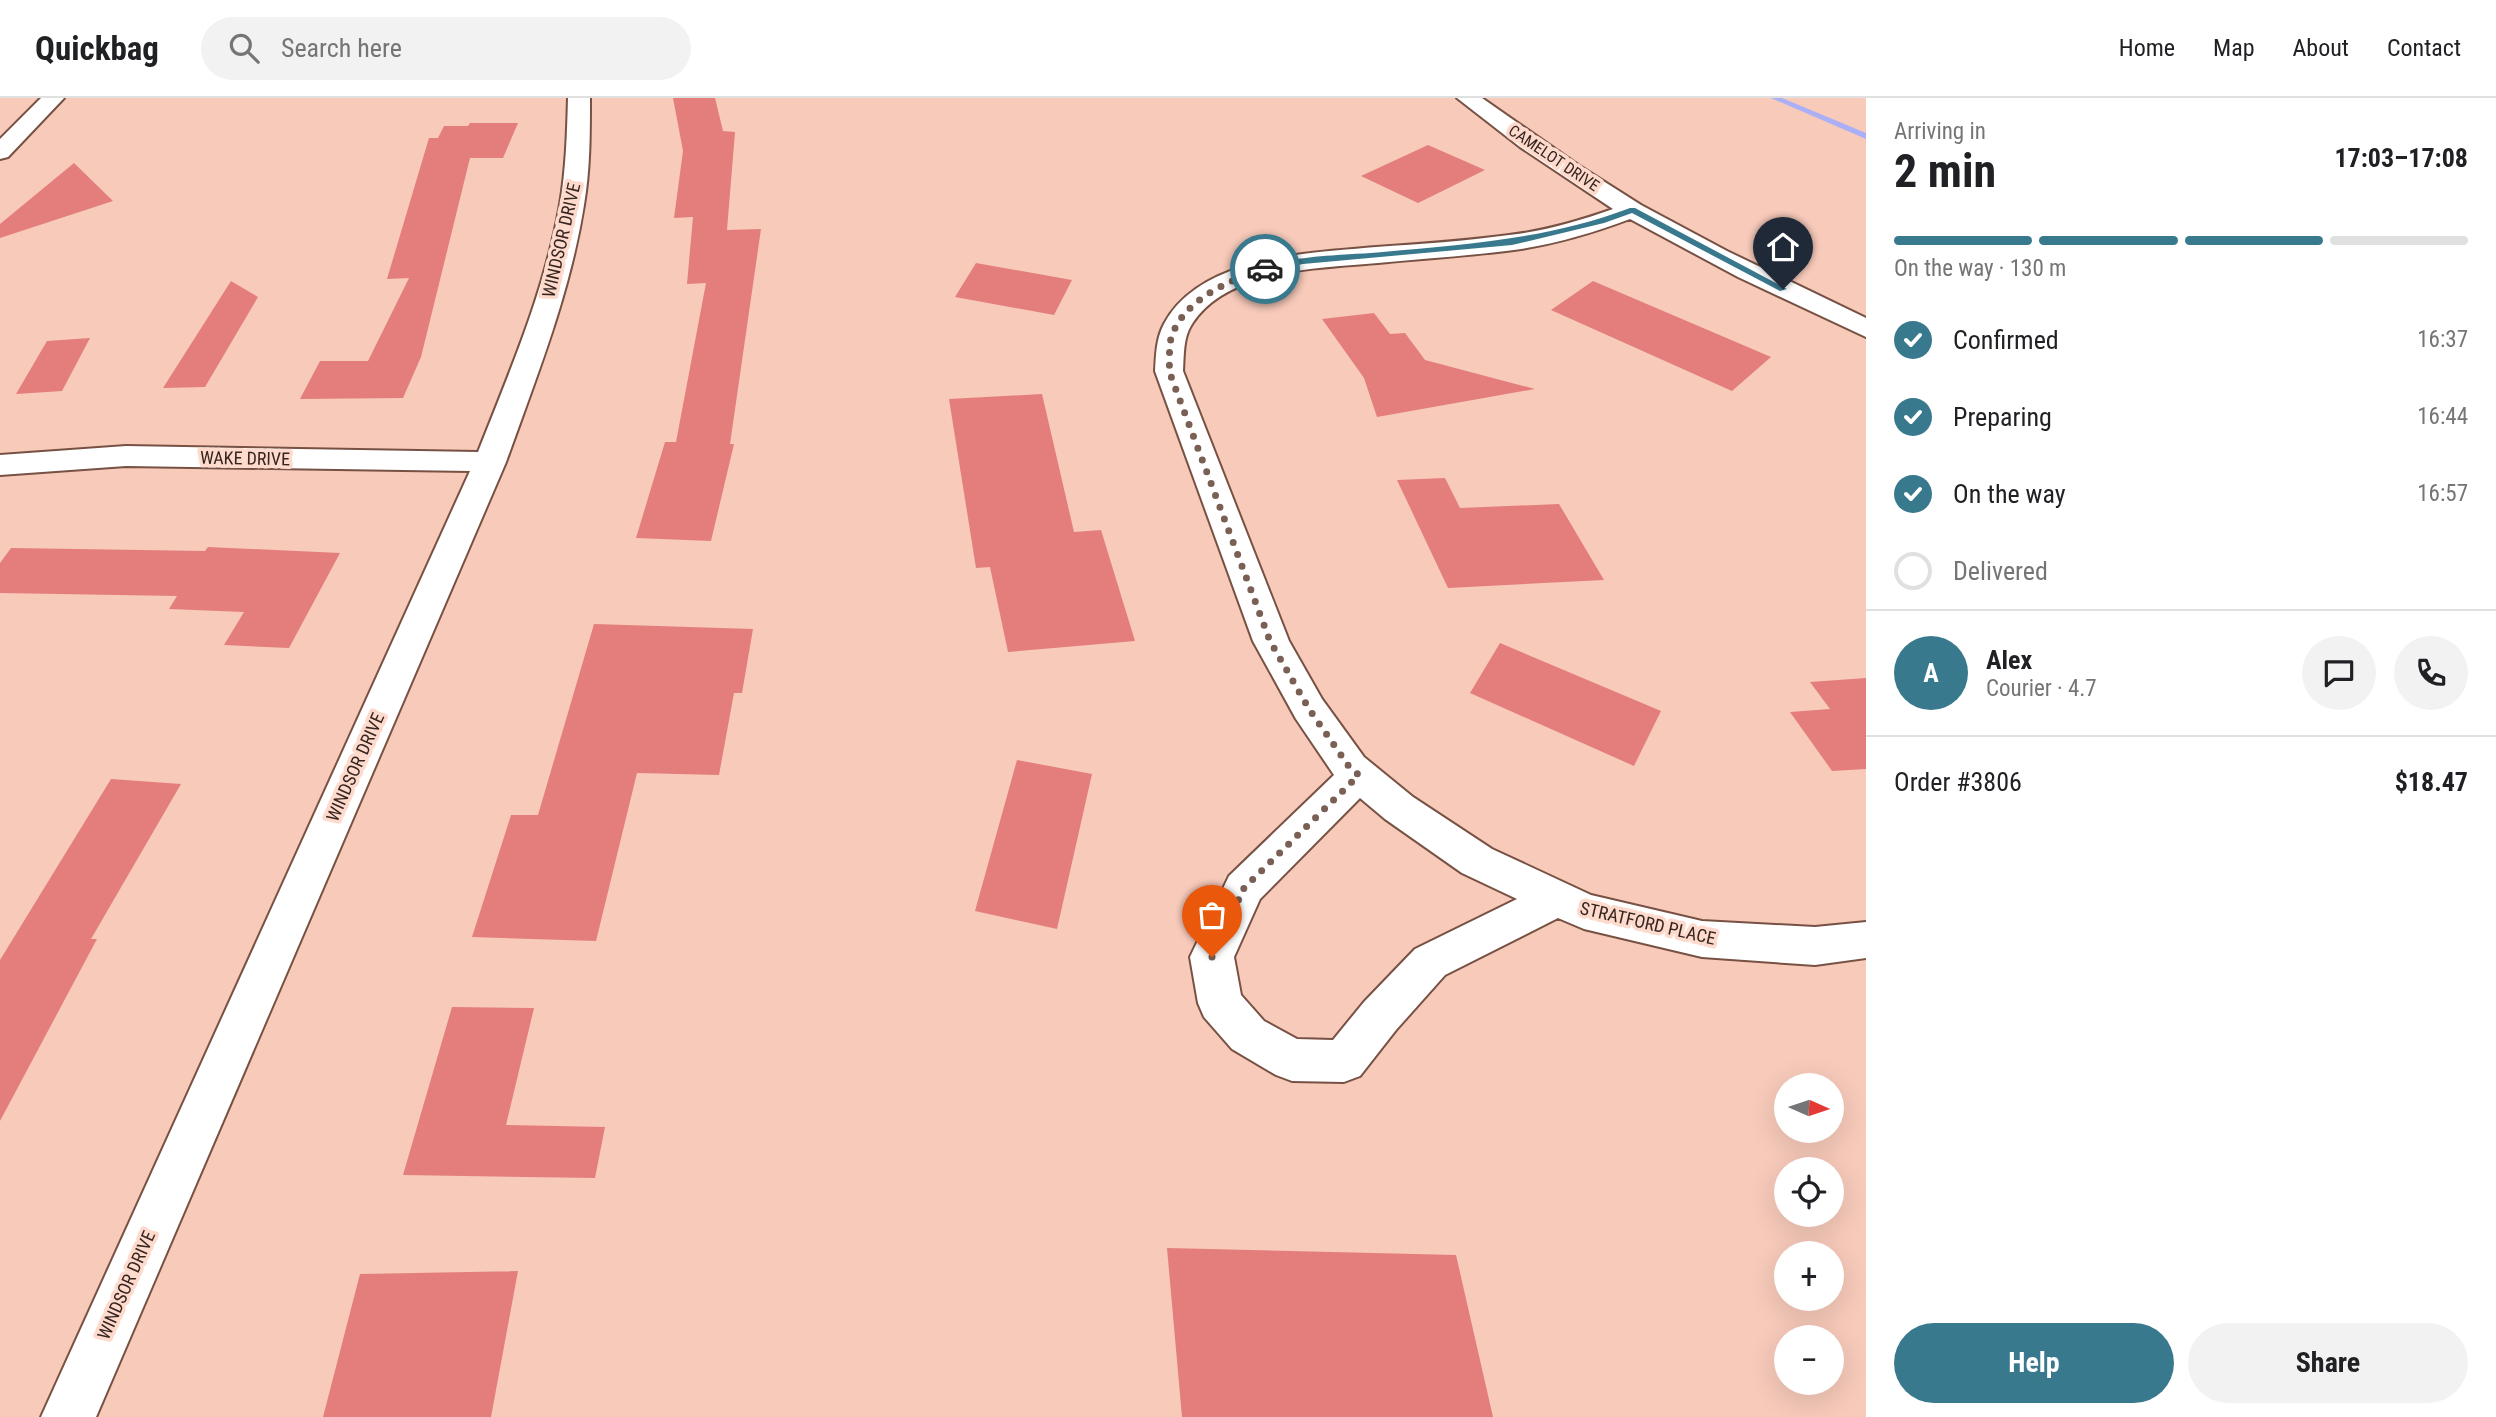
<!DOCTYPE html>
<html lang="en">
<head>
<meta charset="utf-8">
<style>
	body { margin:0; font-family:"Roboto Condensed",sans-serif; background:#f2f2f2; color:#202124; height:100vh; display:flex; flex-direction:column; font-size:26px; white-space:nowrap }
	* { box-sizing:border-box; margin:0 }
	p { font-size:23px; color:#757577 }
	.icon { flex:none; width:38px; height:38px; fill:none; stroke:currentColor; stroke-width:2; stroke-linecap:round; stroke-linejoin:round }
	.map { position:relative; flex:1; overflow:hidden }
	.details { display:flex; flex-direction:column; background:#fff; width:630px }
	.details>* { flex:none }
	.needle { width:46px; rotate:93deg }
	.controls { position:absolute; left:1774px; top:975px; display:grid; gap:14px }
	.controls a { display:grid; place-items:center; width:70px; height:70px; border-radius:50%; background:#fff; box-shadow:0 7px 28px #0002; font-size:35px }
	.pin { position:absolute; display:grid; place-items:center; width:60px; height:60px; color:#fff; margin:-72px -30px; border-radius:50% 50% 50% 0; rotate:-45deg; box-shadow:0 0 7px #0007 }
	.pin .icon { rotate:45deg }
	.courier { position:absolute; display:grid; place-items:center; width:70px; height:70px; margin:-35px; border:5px solid #39798d; border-radius:50%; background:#fff; color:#222; box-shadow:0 2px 9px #0007 }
	.headline em { font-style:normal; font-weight:700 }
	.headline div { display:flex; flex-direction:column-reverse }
	.headline { display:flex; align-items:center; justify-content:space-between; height:119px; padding:0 28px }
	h1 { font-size:46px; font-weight:700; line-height:52px }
	.bar { display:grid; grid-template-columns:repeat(4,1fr); gap:10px 7px; align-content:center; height:84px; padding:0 28px }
	.bar i { height:9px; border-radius:5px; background:#e0e0e0 }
	.bar .on { background:#39798d }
	.bar p { grid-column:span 4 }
	.line { display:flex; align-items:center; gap:18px; padding:0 28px; border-top:2px solid #e0e0e0 }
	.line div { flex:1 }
	.round { display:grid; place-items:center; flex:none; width:74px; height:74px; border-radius:37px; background:#f2f2f2 }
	ol { padding:0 28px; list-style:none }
	li { display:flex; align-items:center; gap:21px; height:77px }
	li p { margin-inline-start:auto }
	li .icon { padding:7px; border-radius:50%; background:#39798d; color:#fff; stroke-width:4 }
	li:last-child { color:#757577 }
	li i { width:38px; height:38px; border:4px solid #e0e0e0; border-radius:50% }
	.button { display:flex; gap:14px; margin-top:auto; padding:14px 28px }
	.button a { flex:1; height:80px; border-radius:42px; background:#39798d; color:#fff; font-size:28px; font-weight:700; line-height:80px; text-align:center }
	.button a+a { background:#f2f2f2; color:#202124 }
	header { display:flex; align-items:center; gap:42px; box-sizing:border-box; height:98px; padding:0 35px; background:#fff; border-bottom:2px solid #e0e0e0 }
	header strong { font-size:33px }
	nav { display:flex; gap:38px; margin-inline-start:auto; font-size:24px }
	.search { width:490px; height:63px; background:#f2f2f2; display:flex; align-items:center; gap:18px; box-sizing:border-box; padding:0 24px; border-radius:38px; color:#757577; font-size:26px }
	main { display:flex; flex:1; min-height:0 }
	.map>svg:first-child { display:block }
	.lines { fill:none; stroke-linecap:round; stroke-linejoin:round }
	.stream { fill:#abaff6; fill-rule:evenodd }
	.building { fill:#e47e7d }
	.minor-casing { stroke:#775143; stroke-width:4 }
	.minor { fill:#fff; fill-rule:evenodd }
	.route { fill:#39798d }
	.done { stroke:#7a5f55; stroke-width:7; stroke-dasharray:0 12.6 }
	.labels { text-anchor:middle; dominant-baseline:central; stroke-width:7; stroke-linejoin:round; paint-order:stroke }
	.far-street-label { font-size:16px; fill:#36251f; stroke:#fedacd }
	.street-label { font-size:18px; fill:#36251f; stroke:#fedacd }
</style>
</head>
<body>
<header>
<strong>Quickbag</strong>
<div class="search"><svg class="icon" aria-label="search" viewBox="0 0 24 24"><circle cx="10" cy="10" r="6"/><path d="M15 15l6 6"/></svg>Search here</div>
<nav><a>Home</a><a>Map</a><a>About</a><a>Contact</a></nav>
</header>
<main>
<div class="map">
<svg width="1866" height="1319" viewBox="0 0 1866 1319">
	<rect width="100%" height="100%" fill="#f7caba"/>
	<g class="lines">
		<path class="stream" d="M 1771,0 L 1782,0 L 1866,35 L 1866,41 Z"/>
	</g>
	<path class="building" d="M 673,0 L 715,0 L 723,33 L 735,34 L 727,132 L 761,131 L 730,346 L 734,346 L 711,443 L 636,440 L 665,344 L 676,344 L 706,185 L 687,186 L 693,119 L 674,120 L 683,53 Z
		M 470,25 L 518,25 L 503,60 L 470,60 L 421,259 L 403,300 L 300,301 L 320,263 L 368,263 L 409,180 L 387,181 L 429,40 L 438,40 L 444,28 L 468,28 Z
		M 1428,47 L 1485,72 L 1418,105 L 1361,78 Z
		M 74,65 L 113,103 L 0,140 L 0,126 Z
		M 976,165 L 1072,182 L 1054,217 L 955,199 Z
		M 231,183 L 258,199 L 205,289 L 163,290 Z
		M 1593,183 L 1771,259 L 1732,293 L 1551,212 Z
		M 1374,215 L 1390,236 L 1405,235 L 1425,262 L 1535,291 L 1377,319 L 1364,280 L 1322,221 Z
		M 90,240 L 62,293 L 16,296 L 47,243 Z
		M 1042,296 L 1074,434 L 1101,432 L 1135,543 L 1008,554 L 990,469 L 976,470 L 949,301 Z
		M 1445,380 L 1460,410 L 1559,406 L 1604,482 L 1448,490 L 1397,382 Z
		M 208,449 L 340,455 L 289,550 L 224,547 L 244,514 L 169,511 L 177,498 L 0,495 L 0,465 L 11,450 L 205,453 Z
		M 594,526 L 753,531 L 742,595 L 734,595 L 719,677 L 637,675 L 596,843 L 472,839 L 511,717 L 538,717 Z
		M 1500,545 L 1661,613 L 1634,668 L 1470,595 Z
		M 1866,580 L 1866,671 L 1832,673 L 1790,614 L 1830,611 L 1810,584 Z
		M 1017,662 L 1092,676 L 1057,831 L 975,813 Z
		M 111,681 L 181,686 L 91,841 L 97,841 L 0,1023 L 0,862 Z
		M 452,909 L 534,910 L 506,1027 L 605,1029 L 595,1080 L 403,1077 Z
		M 1167,1150 L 1456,1157 L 1493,1319 L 1182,1319 Z
		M 518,1173 L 491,1319 L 323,1319 L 360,1176 Z"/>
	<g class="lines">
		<g class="minor-casing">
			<path id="minor" d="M 41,0 L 64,0 L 8,59 L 0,61 L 0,41 Z
				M 568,0 L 590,0 C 590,36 590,72 584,107 C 570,196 536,280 506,364 L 96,1319 L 41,1319 L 470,373 L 126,368 L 0,377 L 0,357 L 126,348 L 478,354 C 510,273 545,192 560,106 C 566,71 567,36 568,0 Z
				M 1457,0 L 1482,0 L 1578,67 L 1641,107 L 1727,153 L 1866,220 L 1866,239 L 1738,179 L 1630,121 C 1590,136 1549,148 1506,153 C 1464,158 1421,161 1378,165 C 1320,170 1227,171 1192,226 C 1183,239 1184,258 1183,273 L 1289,543 L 1322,601 L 1364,659 L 1413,699 L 1492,751 L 1591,797 L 1702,823 L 1815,829 L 1866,824 L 1866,860 L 1815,867 L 1702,859 L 1584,831 L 1558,820 L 1445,877 L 1396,932 L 1360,978 L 1344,984 L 1292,983 L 1276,977 L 1232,951 L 1204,919 L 1198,905 L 1190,859 L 1229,778 L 1334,677 L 1296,621 L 1253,543 L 1155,273 C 1156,257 1156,241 1164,226 C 1200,158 1309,155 1376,149 C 1421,146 1465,143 1509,137 C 1545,133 1579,123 1613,111 L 1520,49 ZM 1360,700 L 1385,721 L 1462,775 L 1517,801 L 1415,851 L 1364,904 L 1333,942 L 1297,941 L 1264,923 L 1241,897 L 1234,859 L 1260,801 Z"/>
		</g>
		<use href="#minor" class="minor"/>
	</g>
	<path class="route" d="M 1630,110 L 1635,110 L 1787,191 L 1780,193 L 1632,115 L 1604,125 L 1512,147 L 1303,166 L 1265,173 L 1261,171 C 1287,157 1352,157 1383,154 C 1468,146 1549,141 1630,110 Z"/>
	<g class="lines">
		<path class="done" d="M 1212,859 L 1244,790 L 1359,677 L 1350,670 L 1309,611 L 1270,543 L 1169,273 C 1170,264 1169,254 1170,245 C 1178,204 1229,182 1265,171"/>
	</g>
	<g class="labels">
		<g class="far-street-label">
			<text transform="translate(1554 60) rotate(34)">CAMELOT DRIVE</text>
		</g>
		<g class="street-label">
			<text transform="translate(561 142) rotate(-77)">WINDSOR DRIVE</text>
			<text transform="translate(245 360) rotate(1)">WAKE DRIVE</text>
			<text transform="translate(355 669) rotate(-66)">WINDSOR DRIVE</text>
			<text transform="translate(1648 825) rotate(13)">STRATFORD PLACE</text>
			<text transform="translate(126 1187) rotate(-66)">WINDSOR DRIVE</text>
		</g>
	</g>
</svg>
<div class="controls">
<a><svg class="needle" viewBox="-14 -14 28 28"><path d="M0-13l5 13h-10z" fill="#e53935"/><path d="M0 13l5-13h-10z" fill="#757577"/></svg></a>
<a><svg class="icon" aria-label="locate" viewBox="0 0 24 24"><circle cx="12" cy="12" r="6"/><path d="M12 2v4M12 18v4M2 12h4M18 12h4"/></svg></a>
<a>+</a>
<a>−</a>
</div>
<div class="pin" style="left:1212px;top:859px;background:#ea580c"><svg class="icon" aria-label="bag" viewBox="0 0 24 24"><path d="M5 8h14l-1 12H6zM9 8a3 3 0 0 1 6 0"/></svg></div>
<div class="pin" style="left:1783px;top:191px;background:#1f2937"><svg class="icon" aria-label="home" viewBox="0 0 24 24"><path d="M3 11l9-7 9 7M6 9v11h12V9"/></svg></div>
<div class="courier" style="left:1265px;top:171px"><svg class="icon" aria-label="car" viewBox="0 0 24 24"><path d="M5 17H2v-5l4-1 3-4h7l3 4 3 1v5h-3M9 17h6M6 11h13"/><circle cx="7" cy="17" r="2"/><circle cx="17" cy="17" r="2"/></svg></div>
</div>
<section class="details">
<div class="headline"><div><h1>2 min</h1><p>Arriving in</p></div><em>17:03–17:08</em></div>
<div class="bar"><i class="on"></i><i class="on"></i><i class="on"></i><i></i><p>On the way · 130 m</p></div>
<ol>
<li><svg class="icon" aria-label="check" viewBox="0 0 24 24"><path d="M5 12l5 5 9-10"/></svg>Confirmed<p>16:37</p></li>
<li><svg class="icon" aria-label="check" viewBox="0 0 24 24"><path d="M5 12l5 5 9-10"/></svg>Preparing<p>16:44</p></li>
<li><svg class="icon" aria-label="check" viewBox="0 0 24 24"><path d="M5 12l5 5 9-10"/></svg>On the way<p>16:57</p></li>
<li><i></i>Delivered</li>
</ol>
<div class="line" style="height:126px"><b class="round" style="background:#39798d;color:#fff">A</b><div><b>Alex</b><p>Courier · 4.7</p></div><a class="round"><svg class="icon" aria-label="chat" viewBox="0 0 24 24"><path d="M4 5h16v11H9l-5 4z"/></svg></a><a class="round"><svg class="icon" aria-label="phone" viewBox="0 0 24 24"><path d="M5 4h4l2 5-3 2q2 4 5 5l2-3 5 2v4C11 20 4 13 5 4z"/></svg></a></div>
<div class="line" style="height:91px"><div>Order #3806</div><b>$18.47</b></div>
<div class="button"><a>Help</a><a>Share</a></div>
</section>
</main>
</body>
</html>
